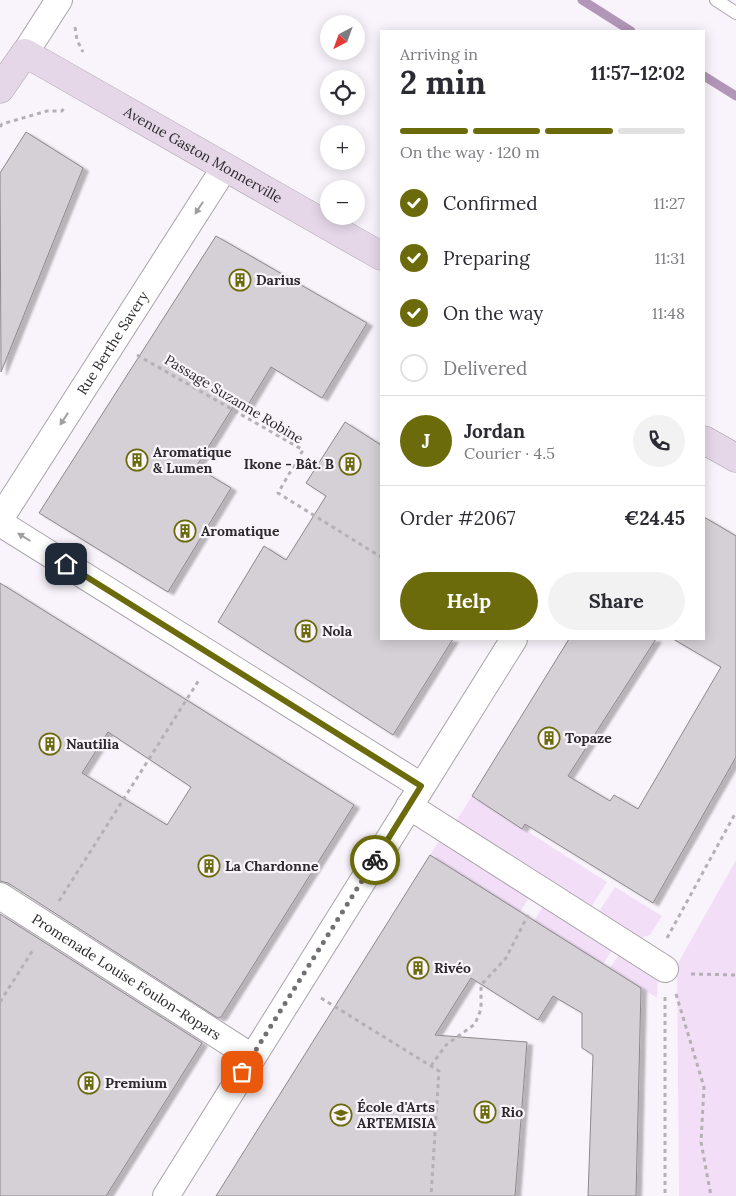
<!DOCTYPE html>
<html lang="en">
<head>
<meta charset="utf-8">
<style>
	body { margin:0; font-family:Lora,serif; background:#f2f2f3; color:#2b2b33; height:100vh; display:flex; flex-direction:column; font-size:19px; white-space:nowrap }
	* { box-sizing:border-box; margin:0 }
	p { font-size:16px; color:#7c7c81 }
	.icon { flex:none; width:28px; height:28px; fill:none; stroke:currentColor; stroke-width:2; stroke-linecap:round; stroke-linejoin:round }
	.map { position:relative; flex:1; overflow:hidden }
	.panel { position:absolute; left:380px; top:30px; width:325px; height:610px; display:flex; flex-direction:column; background:#fff; border-radius:0px; box-shadow:0 2px 12px #0003 }
	.panel>* { flex:none }
	.needle { width:32px; rotate:221deg }
	.controls { position:absolute; left:320px; top:15px; display:grid; gap:10px }
	.controls a { display:grid; place-items:center; width:45px; height:45px; border-radius:50%; background:#fff; box-shadow:0 2px 12px #0003; font-size:25px }
	.pin { position:absolute; display:grid; place-items:center; width:42px; height:42px; color:#fff; margin:-21px; border-radius:10px; box-shadow:0 2px 8px #0006 }
	.courier { position:absolute; display:grid; place-items:center; width:50px; height:50px; margin:-25px; border:4px solid #6b6b0b; border-radius:50%; background:#fff; color:#222; box-shadow:0 1px 6px #0007 }
	.head em { font-style:normal; font-weight:700 }
	.head div { display:flex; flex-direction:column-reverse }
	.head { display:flex; align-items:center; justify-content:space-between; height:85px; padding:0 20px }
	h1 { font-size:32px; font-weight:700; line-height:38px }
	.bar { display:grid; grid-template-columns:repeat(4,1fr); gap:8px 5px; align-content:center; height:60px; padding:0 20px }
	.bar i { height:6px; border-radius:4px; background:#e1e1e2 }
	.bar .selected { background:#6b6b0b }
	.bar p { grid-column:span 4 }
	.line { display:flex; align-items:center; gap:12px; padding:0 20px; border-top:1px solid #e1e1e2 }
	.line div { flex:1 }
	.round { display:grid; place-items:center; flex:none; width:52px; height:52px; border-radius:26px; background:#f2f2f3 }
	ol { padding:0 20px; list-style:none }
	li { display:flex; align-items:center; gap:15px; height:55px }
	li p { margin-inline-start:auto }
	li .icon { padding:5px; border-radius:50%; background:#6b6b0b; color:#fff; stroke-width:4 }
	li:last-child { color:#7c7c81 }
	li i { width:28px; height:28px; border:2px solid #e1e1e2; border-radius:50% }
	.cta { display:flex; gap:10px; margin-top:auto; padding:10px 20px }
	.cta a { flex:1; height:58px; border-radius:30px; background:#6b6b0b; color:#fff; font-size:20px; font-weight:700; line-height:58px; text-align:center }
	.cta a+a { background:#f2f2f3; color:#2b2b33 }
	.map>svg:first-child { display:block }
	.green { fill:#f2dff7 }
	.lines { fill:none; stroke-linecap:round; stroke-linejoin:round }
	.stream { stroke:#b196b8; stroke-width:9 }
	.building { fill:#d5d0d6; stroke:#8c888d; fill-rule:evenodd; filter:url(#shadow) }
	.lane-casing { stroke:#a8a3a9; stroke-width:14 }
	.street-casing { stroke:#a8a3a9; stroke-width:28 }
	.secondary-casing { stroke:#a8a3a9; stroke-width:29 }
	.path { stroke:#b4b0b6; stroke-width:3; stroke-dasharray:4 4; stroke-linecap:butt }
	.lane { stroke:#fff; stroke-width:12 }
	.street { stroke:#fff; stroke-width:26 }
	.secondary { stroke:#e5d7e8; stroke-width:28 }
	.oneway { fill:#a09fa0 }
	.done { stroke:#737074; stroke-width:5; stroke-dasharray:0 9 }
	.route { stroke:#6b6b0b; stroke-width:6 }
	.labels { text-anchor:middle; dominant-baseline:central; stroke-width:4.5; stroke-linejoin:round; paint-order:stroke }
	.street-label { font-size:14px; fill:#2b292c; stroke:#f9f4fb }
	.poi-label { font-size:14px; font-weight:bold; fill:#2b292c; stroke:#f9f4fb; text-anchor:start }
</style>
</head>
<body>
<div class="map">
<svg width="736" height="1196" viewBox="0 0 736 1196">
	<defs>
		<filter id="shadow"><feDropShadow dx="5.5" dy="3" stdDeviation="1" flood-color="#0004"/></filter>
	</defs>
	<rect width="100%" height="100%" fill="#f9f4fb"/>
	<path class="green" d="M 472,796 L 607,882 L 588,912 L 453,826 Z
		M 440,839 L 530,896 L 520,912 L 430,855 Z
		M 736,860 L 736,1196 L 679,1196 L 677,965 Z
		M 615,887 L 662,916 L 650,935 L 634,940 L 596,916 Z
		M 544,905 L 613,949 L 603,964 L 534,921 Z
		M 620,953 L 658,977 L 657,998 L 610,968 Z"/>
	<g class="lines">
		<path class="stream" d="M 582,0 L 631,31
			M 704,76 L 736,96"/>
	</g>
	<path class="building" d="M 26,132 L 83,168 L 1,372 L 0,173 Z
		M 216,236 L 367,323 L 322,398 L 271,367 L 248,405 L 238,399 L 196,467 L 231,488 L 168,592 L 39,513 Z
		M 345,422 L 381,445 L 381,639 L 453,639 L 393,735 L 218,622 L 264,546 L 286,560 L 326,496 L 306,483 Z
		M 704,517 L 736,536 L 736,757 L 653,903 L 525,824 L 522,829 L 472,796 L 569,639 L 656,639 L 568,776 L 610,801 L 614,795 L 638,809 L 721,667 L 673,639 L 704,639 Z
		M 0,583 L 354,805 L 221,1017 L 218,1018 L 8,883 L 0,881 ZM 108,732 L 191,787 L 167,825 L 82,773 Z
		M 430,855 L 641,988 L 636,1196 L 588,1196 L 593,1055 L 582,1048 L 582,1013 L 553,996 L 538,1020 L 471,978 L 435,1035 L 527,1042 L 515,1196 L 216,1196 Z
		M 0,914 L 202,1043 L 106,1196 L 0,1196 Z"/>
	<g class="lines">
		<g class="lane-casing">
			<path id="lane" d="M 716,0 L 736,13"/>
		</g>
		<g class="street-casing">
			<g id="street">
				<path d="M 25,53 L 59,0"/>
				<path id="s1" d="M 0,519 L 225,167"/>
				<path d="M 0,523 L 421,786"/>
				<path d="M 409,806 L 665,969"/>
				<path id="s2" d="M 0,896 L 252,1057"/>
				<path d="M 166,1196 L 514,639"/>
			</g>
		</g>
		<g class="secondary-casing">
			<g id="secondary">
				<path id="s3" d="M 0,89 L 25,53 L 381,256"/>
				<path d="M 704,440 L 736,458"/>
			</g>
		</g>
		<path class="path" d="M 75,27 L 77,40 L 83,52
			M 0,127 L 2,124 L 47,111 L 62,111 L 64,108
			M 137,355 L 303,450 L 278,493 L 381,557
			M 59,901 L 199,680
			M 667,938 L 736,812
			M 691,974 L 736,975
			M 676,994 L 704,1087 L 701,1142 L 711,1196
			M 665,997 L 665,1196
			M 321,998 L 439,1071 L 431,1196
			M 0,1002 L 33,950
			M 431,1066 L 446,1045 L 475,1024 L 481,1009 L 481,985 L 506,958 L 528,915"/>
		<use href="#lane" class="lane"/>
		<use href="#street" class="street"/>
		<use href="#secondary" class="secondary"/>
	</g>
	<defs><path id="oneway-solid" d="M-6-.8H1V-3.2L6.5 0L1 3.2V.8H-6Z" transform="scale(1.25)"/></defs>
	<g class="oneway">
		<use href="#oneway-solid" transform="translate(199 208) rotate(123)"/>
		<use href="#oneway-solid" transform="translate(64 419) rotate(123)"/>
		<use href="#oneway-solid" transform="translate(24 537) rotate(-148)"/>
	</g>
	<g class="lines">
		<path class="done" d="M 242,1072 L 375,860"/>
		<path class="route" d="M 66,564 L 421,786 L 375,860"/>
	</g>
	<defs>
		<g id="building-ring" transform="scale(1.125)"><circle r="9.5" fill="#f9f4fb" stroke="#6b6b0b" stroke-width="1.5"/><path d="M-4-6H4V6H1V3H-1V6H-4ZM-2.5-4.3h1.7v1.8h-1.7ZM.8-4.3h1.7v1.8H.8ZM-2.5-1h1.7V.8h-1.7ZM.8-1h1.7V.8H.8Z" fill="#6b6b0b"/></g>
		<g id="university-ring" transform="scale(1.125)"><circle r="9.5" fill="#f9f4fb" stroke="#6b6b0b" stroke-width="1.5"/><path d="M0-5L7-2L0 1L-7-2ZM-4 1L0 2.5L4 1V4Q0 6-4 4Z" fill="#6b6b0b"/></g>
	</defs>
	<g fill-rule="evenodd">
		<use href="#building-ring" x="240" y="280"/>
		<use href="#building-ring" x="137" y="460"/>
		<use href="#building-ring" x="350" y="464"/>
		<use href="#building-ring" x="185" y="531"/>
		<use href="#building-ring" x="306" y="631"/>
		<use href="#building-ring" x="549" y="738"/>
		<use href="#building-ring" x="50" y="744"/>
		<use href="#building-ring" x="209" y="866"/>
		<use href="#building-ring" x="418" y="968"/>
		<use href="#building-ring" x="89" y="1083"/>
		<use href="#building-ring" x="485" y="1112"/>
		<use href="#university-ring" x="341" y="1115"/>
	</g>
	<g class="labels">
		<g class="street-label">
			<text stroke="none"><textPath href="#s3" startOffset="249">Avenue Gaston Monnerville</textPath></text>
			<text stroke="none"><textPath href="#s1" startOffset="209">Rue Berthe Savery</textPath></text>
			<text transform="translate(234 399) rotate(31)">Passage Suzanne Robine</text>
			<text stroke="none"><textPath href="#s2" startOffset="150">Promenade Louise Foulon-Ropars</textPath></text>
		</g>
		<g class="poi-label">
			<text x="256" y="280">Darius</text>
			<text x="153" y="452">Aromatique<tspan x="153" dy="16">&amp; Lumen</tspan></text>
			<text x="334" y="464" text-anchor="end">Ikone - Bât. B</text>
			<text x="201" y="531">Aromatique</text>
			<text x="322" y="631">Nola</text>
			<text x="565" y="738">Topaze</text>
			<text x="66" y="744">Nautilia</text>
			<text x="225" y="866">La Chardonne</text>
			<text x="434" y="968">Rivéo</text>
			<text x="105" y="1083">Premium</text>
			<text x="357" y="1107">École d'Arts<tspan x="357" dy="16">ARTEMISIA</tspan></text>
			<text x="501" y="1112">Rio</text>
		</g>
	</g>
</svg>
<div class="controls">
<a><svg class="needle" viewBox="-14 -14 28 28"><path d="M0-13l5 13h-10z" fill="#e53935"/><path d="M0 13l5-13h-10z" fill="#7c7c81"/></svg></a>
<a><svg class="icon" aria-label="locate" viewBox="0 0 24 24"><circle cx="12" cy="12" r="6"/><path d="M12 2v4M12 18v4M2 12h4M18 12h4"/></svg></a>
<a>+</a>
<a>−</a>
</div>
<div class="pin" style="left:242px;top:1072px;background:#ea580c"><svg class="icon" aria-label="bag" viewBox="0 0 24 24"><path d="M5 8h14l-1 12H6zM9 8a3 3 0 0 1 6 0"/></svg></div>
<div class="pin" style="left:66px;top:564px;background:#1f2937"><svg class="icon" aria-label="home" viewBox="0 0 24 24"><path d="M3 11l9-7 9 7M6 9v11h12V9"/></svg></div>
<div class="courier" style="left:375px;top:860px"><svg class="icon" aria-label="bike" viewBox="0 0 24 24"><circle cx="6" cy="16" r="4"/><circle cx="18" cy="16" r="4"/><path d="M6 16l4-8h5l3 8M10 8l3 8H6M13 5h3"/></svg></div>
<section class="panel">
<div class="head"><div><h1>2 min</h1><p>Arriving in</p></div><em>11:57–12:02</em></div>
<div class="bar"><i class="selected"></i><i class="selected"></i><i class="selected"></i><i></i><p>On the way · 120 m</p></div>
<ol>
<li><svg class="icon" aria-label="check" viewBox="0 0 24 24"><path d="M5 12l5 5 9-10"/></svg>Confirmed<p>11:27</p></li>
<li><svg class="icon" aria-label="check" viewBox="0 0 24 24"><path d="M5 12l5 5 9-10"/></svg>Preparing<p>11:31</p></li>
<li><svg class="icon" aria-label="check" viewBox="0 0 24 24"><path d="M5 12l5 5 9-10"/></svg>On the way<p>11:48</p></li>
<li><i></i>Delivered</li>
</ol>
<div class="line" style="height:90px"><b class="round" style="background:#6b6b0b;color:#fff">J</b><div><b>Jordan</b><p>Courier · 4.5</p></div><a class="round"><svg class="icon" aria-label="phone" viewBox="0 0 24 24"><path d="M5 4h4l2 5-3 2q2 4 5 5l2-3 5 2v4C11 20 4 13 5 4z"/></svg></a></div>
<div class="line" style="height:65px"><div>Order #2067</div><b>€24.45</b></div>
<div class="cta"><a>Help</a><a>Share</a></div>
</section>
</div>
</body>
</html>
